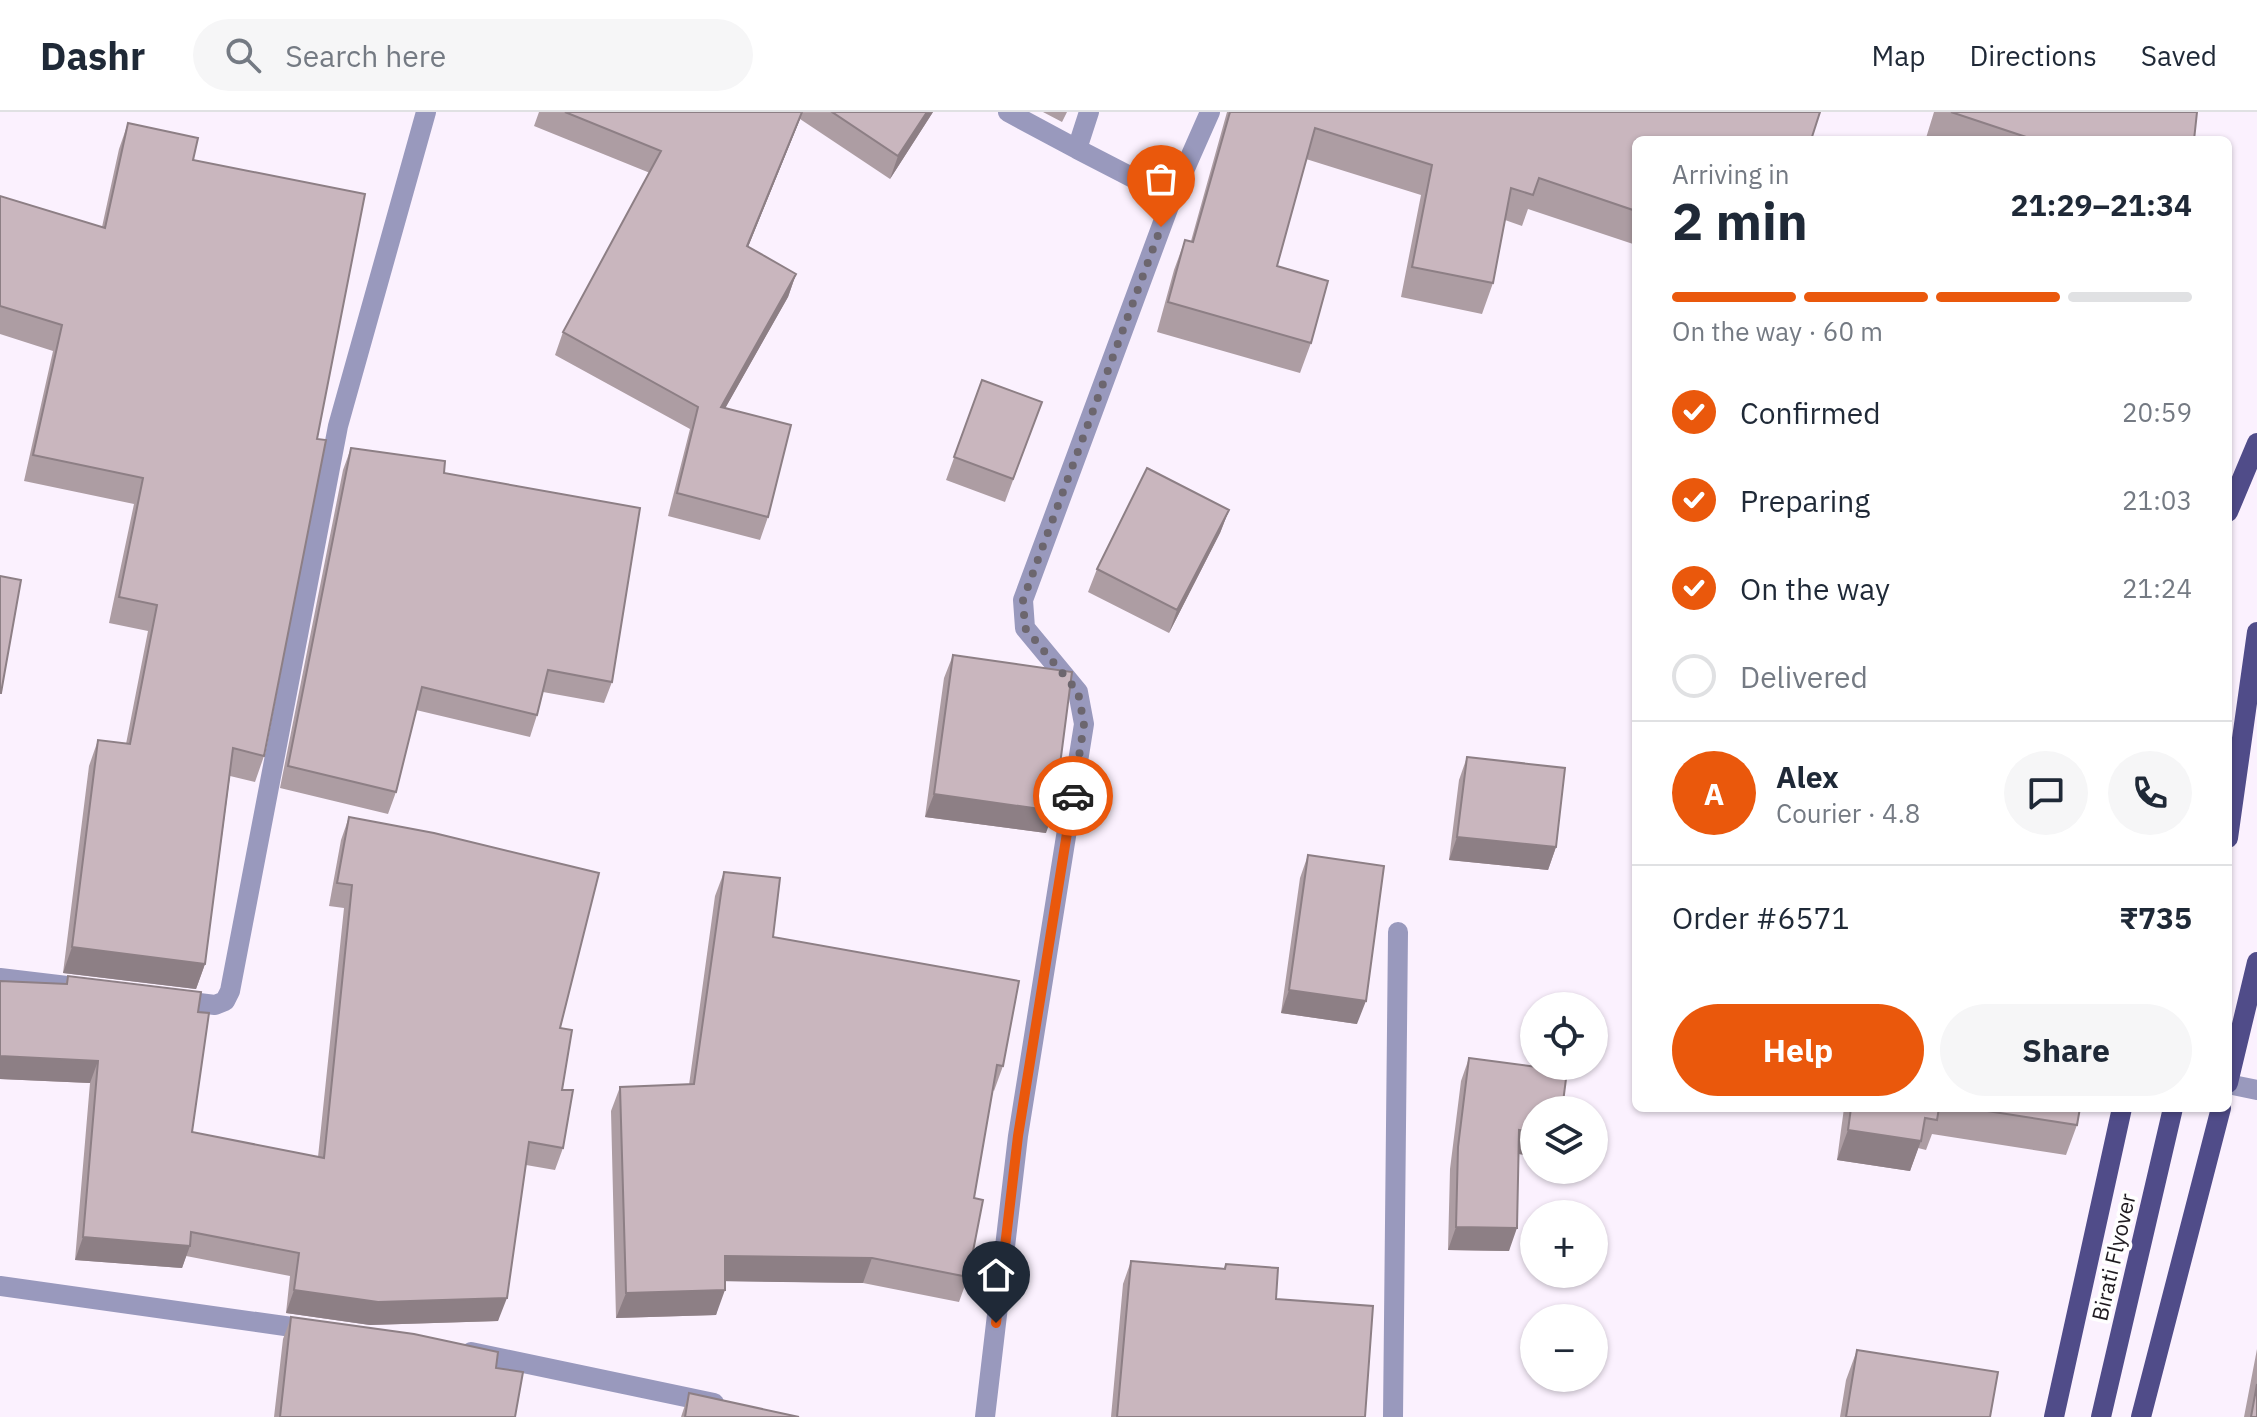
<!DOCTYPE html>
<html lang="en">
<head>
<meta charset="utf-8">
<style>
	body { margin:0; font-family:"IBM Plex Sans",sans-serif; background:#f6f6f7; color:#1f2937; height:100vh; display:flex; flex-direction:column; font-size:30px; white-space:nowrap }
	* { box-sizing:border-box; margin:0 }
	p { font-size:26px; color:#747a83 }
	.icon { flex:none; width:44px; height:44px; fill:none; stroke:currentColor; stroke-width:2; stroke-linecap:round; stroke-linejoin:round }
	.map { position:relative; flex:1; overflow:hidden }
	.panel { position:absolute; left:1632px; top:24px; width:600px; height:976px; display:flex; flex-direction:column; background:#fff; border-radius:12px; box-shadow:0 2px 6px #0004 }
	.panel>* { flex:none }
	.fabs { position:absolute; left:1520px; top:880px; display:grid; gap:16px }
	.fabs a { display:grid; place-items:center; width:88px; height:88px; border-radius:50%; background:#fff; box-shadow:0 2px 6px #0004; font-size:40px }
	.pin { position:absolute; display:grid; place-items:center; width:68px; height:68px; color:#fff; margin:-82px -34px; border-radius:50% 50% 50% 0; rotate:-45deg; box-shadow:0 0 8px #0007 }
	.pin .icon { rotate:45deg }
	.courier { position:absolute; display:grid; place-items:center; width:80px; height:80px; margin:-40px; border:6px solid #ea580c; border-radius:50%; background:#fff; color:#222; box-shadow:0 2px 10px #0007 }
	.summary em { font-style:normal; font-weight:700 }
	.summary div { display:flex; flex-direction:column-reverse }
	.summary { display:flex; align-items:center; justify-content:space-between; height:136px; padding:0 40px }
	h1 { font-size:52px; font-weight:700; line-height:60px }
	.bar { display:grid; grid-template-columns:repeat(4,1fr); gap:12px 8px; align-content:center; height:96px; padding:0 40px }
	.bar i { height:10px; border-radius:6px; background:#e0e1e3 }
	.bar .active { background:#ea580c }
	.bar p { grid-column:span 4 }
	.line { display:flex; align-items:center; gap:20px; padding:0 40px; border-top:2px solid #e0e1e3 }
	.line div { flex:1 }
	.round { display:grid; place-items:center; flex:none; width:84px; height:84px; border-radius:42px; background:#f6f6f7 }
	ol { padding:0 40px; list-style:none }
	li { display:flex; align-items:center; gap:24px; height:88px }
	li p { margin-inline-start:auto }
	li .icon { padding:8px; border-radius:50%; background:#ea580c; color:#fff; stroke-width:4 }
	li:last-child { color:#747a83 }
	li i { width:44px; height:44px; border:4px solid #e0e1e3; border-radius:50% }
	.cta { display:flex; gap:16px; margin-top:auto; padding:16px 40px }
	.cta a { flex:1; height:92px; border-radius:48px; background:#ea580c; color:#fff; font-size:32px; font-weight:700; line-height:92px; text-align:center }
	.cta a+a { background:#f6f6f7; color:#1f2937 }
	header { display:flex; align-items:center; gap:48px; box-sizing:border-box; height:112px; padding:0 40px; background:#fff; border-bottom:2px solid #e0e1e3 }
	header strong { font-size:38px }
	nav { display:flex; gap:44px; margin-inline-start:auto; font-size:28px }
	.search { width:560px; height:72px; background:#f6f6f7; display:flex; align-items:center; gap:20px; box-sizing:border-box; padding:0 28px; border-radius:44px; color:#747a83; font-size:30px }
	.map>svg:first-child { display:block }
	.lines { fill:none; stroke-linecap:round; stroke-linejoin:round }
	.minor { stroke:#9999bd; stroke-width:20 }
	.major { stroke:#504c89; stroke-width:20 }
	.wall { fill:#ad9da3 }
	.shaded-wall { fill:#8d7f85 }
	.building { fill:#c9b6be; stroke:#8d7f85; stroke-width:2 }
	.done { stroke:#6c666e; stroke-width:8; stroke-dasharray:0 14.4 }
	.route { stroke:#ea580c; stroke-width:10 }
	.labels { text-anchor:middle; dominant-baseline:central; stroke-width:7; stroke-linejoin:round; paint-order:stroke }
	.street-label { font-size:22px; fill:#1f1b20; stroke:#fff }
</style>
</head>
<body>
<header>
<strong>Dashr</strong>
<div class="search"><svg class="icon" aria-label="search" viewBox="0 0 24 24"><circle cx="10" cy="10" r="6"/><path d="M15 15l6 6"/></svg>Search here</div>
<nav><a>Map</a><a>Directions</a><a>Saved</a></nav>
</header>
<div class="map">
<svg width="2257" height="1305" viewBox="0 0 2257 1305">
	<rect width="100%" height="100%" fill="#fbf1fe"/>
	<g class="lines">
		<path class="minor" d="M 1008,0 L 1077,37 L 1089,0
			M 1077,37 L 1172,86
			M 0,866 L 67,874
			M 175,888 L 215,893 L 225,889 L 230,879 L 338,314 L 426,0
			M 2228,972 L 2257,978
			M 0,1174 L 313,1218
			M 471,1240 L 714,1291
			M 985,1305 L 1018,1024 L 1084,612 L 1078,580 L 1025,516 L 1023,488 L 1172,86 L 1210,0
			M 1393,1305 L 1398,820"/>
		<path class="major" d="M 2228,400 L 2257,331
			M 2228,726 L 2257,520
			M 2228,971 L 2257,850
			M 2054,1305 L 2122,996
			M 2101,1305 L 2173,996
			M 2141,1305 L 2221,996"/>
	</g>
	<path class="wall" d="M 539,0 L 933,0 L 890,67 L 800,7 L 748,135 L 796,162 L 788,185 L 725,296 L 768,405 L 760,428 L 668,404 L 690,317 L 555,243 L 563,220 L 650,61 L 534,14 Z
		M 1043,0 L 1067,0 L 1062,10 Z
		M 1227,0 L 1820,0 L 1636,28 L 1636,133 L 1528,97 L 1522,114 L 1505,108 L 1493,171 L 1482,202 L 1401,185 L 1421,83 L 1306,47 L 1277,154 L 1311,231 L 1300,261 L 1157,220 L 1174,158 L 1185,128 L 1191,129 Z
		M 1934,0 L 2197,0 L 2194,28 L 1933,28 L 1926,26 Z
		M 128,11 L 193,48 L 317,327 L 264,644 L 255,670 L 230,664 L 205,852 L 196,877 L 63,861 L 89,654 L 98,628 L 126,632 L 148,519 L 109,511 L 134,392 L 24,369 L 53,239 L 0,222 L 0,84 L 102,115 L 119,37 Z
		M 982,268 L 1042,290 L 1005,390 L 946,368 Z
		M 351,336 L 444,361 L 612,570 L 604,591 L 543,580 L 537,603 L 530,625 L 416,598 L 396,680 L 388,702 L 280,676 L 343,358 Z
		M 1229,398 L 1220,421 L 1169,521 L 1088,480 L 1097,457 Z
		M 953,543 L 1046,721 L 925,705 L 944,566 Z
		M 1467,645 L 1556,735 L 1548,758 L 1449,748 L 1459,668 Z
		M 349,705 L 560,916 L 563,1036 L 555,1058 L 526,1053 L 498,1209 L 370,1213 L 286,1201 L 290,1164 L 186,1144 L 182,1156 L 75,1148 L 90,971 L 0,967 L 0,869 L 65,872 L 68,864 L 198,900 L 192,1020 L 318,1045 L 344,796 L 329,794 L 341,728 Z
		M 1308,743 L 1357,912 L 1281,901 L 1300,766 Z
		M 724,760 L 773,825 L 1003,954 L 994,979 L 993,978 L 974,1086 L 968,1165 L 959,1190 L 863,1171 L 725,1169 L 716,1203 L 616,1206 L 611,999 L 620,975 L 689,973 L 715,784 Z
		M 1469,946 L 1534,998 L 1534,1044 L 1519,1042 L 1509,1139 L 1448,1138 L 1450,1057 L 1461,969 Z
		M 1841,996 L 2080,996 L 2077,1013 L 2066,1043 L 1932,1022 L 1926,1038 L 1918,1036 L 1910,1059 L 1837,1048 L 1844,996 Z
		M 1131,1149 L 1224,1156 L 1226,1152 L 1276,1187 L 1365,1305 L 1111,1305 L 1123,1172 Z
		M 291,1205 L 496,1256 L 515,1305 L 274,1305 L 283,1227 Z
		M 2257,1237 L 2257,1305 L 2244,1305 Z
		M 1857,1238 L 1990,1305 L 1840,1305 L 1846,1268 Z
		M 689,1281 L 799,1305 L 681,1305 Z"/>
	<path class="shaded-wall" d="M 802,0 L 800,7 L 739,157 L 747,134 Z
		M 927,0 L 933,0 L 890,67 L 898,44 Z
		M 796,162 L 788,185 L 713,318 L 721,295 Z
		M 1229,398 L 1220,421 L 1169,521 L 1177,498 Z
		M 934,682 L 1054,699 L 1046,721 L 925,705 Z
		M 1457,725 L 1556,735 L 1548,758 L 1449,748 Z
		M 72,835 L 205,852 L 196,877 L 63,861 Z
		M 1289,878 L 1366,889 L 1357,912 L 1281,901 Z
		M 0,944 L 98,949 L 90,971 L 0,967 Z
		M 1519,1018 L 1534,1020 L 1534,1044 L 1511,1041 Z
		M 1848,1018 L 1921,1029 L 1910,1059 L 1837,1048 Z
		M 1456,1115 L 1517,1116 L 1509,1139 L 1448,1138 Z
		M 83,1125 L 190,1134 L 182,1156 L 75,1148 Z
		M 725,1144 L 872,1146 L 863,1171 L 716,1169 Z
		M 294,1178 L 507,1186 L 498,1209 L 370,1213 L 286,1201 Z
		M 725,1178 L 716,1203 L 616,1206 L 626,1181 Z"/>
	<path class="building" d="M 565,0 L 802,0 L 747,134 L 796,162 L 721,295 L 791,313 L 768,405 L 677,381 L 698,295 L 563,220 L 661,39 Z
		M 832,0 L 927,0 L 898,44 Z
		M 1230,0 L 1820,0 L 1811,28 L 1636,28 L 1636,99 L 1539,66 L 1533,83 L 1511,76 L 1493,171 L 1412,155 L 1432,53 L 1315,16 L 1277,154 L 1328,169 L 1311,231 L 1168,190 L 1185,128 L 1193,130 Z
		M 1951,0 L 2197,0 L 2194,28 L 2035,28 Z
		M 128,11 L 198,26 L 193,48 L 365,82 L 317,327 L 326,328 L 264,644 L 233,636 L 205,852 L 72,835 L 98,628 L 130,632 L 157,493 L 119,485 L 143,366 L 33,343 L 62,213 L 0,194 L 0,84 L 105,116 Z
		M 982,268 L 1042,290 L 1013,367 L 954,345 Z
		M 351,336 L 445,349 L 444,361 L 640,396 L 612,570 L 548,558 L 537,603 L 422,575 L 396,680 L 288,654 Z
		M 1147,356 L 1229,398 L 1177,498 L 1097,457 Z
		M 0,464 L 21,468 L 1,581 L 0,581 Z
		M 953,543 L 1072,560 L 1054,699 L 934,682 Z
		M 1467,645 L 1565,656 L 1556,735 L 1457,725 Z
		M 349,705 L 434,721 L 599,761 L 560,916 L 572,918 L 562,978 L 573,978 L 563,1036 L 529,1030 L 507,1186 L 378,1190 L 294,1178 L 299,1141 L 191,1120 L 190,1134 L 83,1125 L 98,949 L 0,944 L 0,869 L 67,872 L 68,864 L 201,880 L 198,900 L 209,901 L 192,1020 L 324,1046 L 352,773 L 337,771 Z
		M 1308,743 L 1384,754 L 1366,889 L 1289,878 Z
		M 724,760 L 780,766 L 773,825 L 1019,869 L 1003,954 L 997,953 L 974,1086 L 983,1088 L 968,1165 L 872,1146 L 725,1144 L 725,1178 L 626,1181 L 620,975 L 694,972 Z
		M 1469,946 L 1567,959 L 1562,998 L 1534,998 L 1534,1020 L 1519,1018 L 1517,1116 L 1456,1115 L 1458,1035 Z
		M 1851,996 L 1939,996 L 1937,1008 L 1925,1006 L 1921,1029 L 1848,1018 Z
		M 1968,996 L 2080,996 L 2077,1013 Z
		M 1131,1149 L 1225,1157 L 1226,1152 L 1278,1156 L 1276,1187 L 1373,1194 L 1365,1305 L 1117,1305 Z
		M 291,1205 L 414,1222 L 498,1240 L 496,1256 L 523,1260 L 515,1305 L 280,1305 Z
		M 1857,1238 L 1998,1260 L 1990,1305 L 1846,1305 Z
		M 2257,1272 L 2257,1305 L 2251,1305 Z
		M 689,1281 L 799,1305 L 685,1305 Z"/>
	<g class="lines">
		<path class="done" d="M 1073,684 L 1084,612 L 1078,580 L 1025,516 L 1023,488 L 1161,115"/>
		<path class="route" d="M 996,1211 L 1018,1024 L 1073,684"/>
	</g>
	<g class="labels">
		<g class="street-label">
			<text transform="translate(2113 1145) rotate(-77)">Birati Flyover</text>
		</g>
	</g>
</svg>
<div class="fabs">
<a><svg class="icon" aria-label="locate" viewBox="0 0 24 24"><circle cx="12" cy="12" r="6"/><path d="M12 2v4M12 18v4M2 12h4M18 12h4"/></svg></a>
<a><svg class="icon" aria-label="layers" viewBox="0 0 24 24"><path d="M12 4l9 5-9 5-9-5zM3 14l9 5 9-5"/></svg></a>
<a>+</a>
<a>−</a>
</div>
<div class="pin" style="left:1161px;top:115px;background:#ea580c"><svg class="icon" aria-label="bag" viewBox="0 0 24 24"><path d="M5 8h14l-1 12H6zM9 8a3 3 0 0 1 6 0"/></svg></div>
<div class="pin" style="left:996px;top:1211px;background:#1f2937"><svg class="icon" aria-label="home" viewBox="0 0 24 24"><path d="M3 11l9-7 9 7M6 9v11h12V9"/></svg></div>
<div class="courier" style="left:1073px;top:684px"><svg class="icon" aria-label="car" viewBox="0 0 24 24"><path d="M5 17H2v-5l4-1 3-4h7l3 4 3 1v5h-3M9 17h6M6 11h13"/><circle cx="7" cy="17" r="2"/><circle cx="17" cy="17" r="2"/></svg></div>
<section class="panel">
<div class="summary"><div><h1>2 min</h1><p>Arriving in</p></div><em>21:29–21:34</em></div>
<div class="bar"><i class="active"></i><i class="active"></i><i class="active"></i><i></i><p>On the way · 60 m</p></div>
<ol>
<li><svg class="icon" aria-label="check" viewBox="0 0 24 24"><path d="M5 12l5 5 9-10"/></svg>Confirmed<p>20:59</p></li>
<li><svg class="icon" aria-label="check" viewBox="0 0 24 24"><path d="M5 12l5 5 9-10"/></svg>Preparing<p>21:03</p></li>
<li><svg class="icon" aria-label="check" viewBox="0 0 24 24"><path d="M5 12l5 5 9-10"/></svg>On the way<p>21:24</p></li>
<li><i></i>Delivered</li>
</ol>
<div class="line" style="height:144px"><b class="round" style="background:#ea580c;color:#fff">A</b><div><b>Alex</b><p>Courier · 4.8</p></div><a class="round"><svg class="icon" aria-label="chat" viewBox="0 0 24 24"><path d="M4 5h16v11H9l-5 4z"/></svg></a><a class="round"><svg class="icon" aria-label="phone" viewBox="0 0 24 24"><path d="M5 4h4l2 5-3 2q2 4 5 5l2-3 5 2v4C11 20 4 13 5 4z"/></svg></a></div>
<div class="line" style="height:104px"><div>Order #6571</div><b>₹735</b></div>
<div class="cta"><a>Help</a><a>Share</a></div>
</section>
</div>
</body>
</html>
